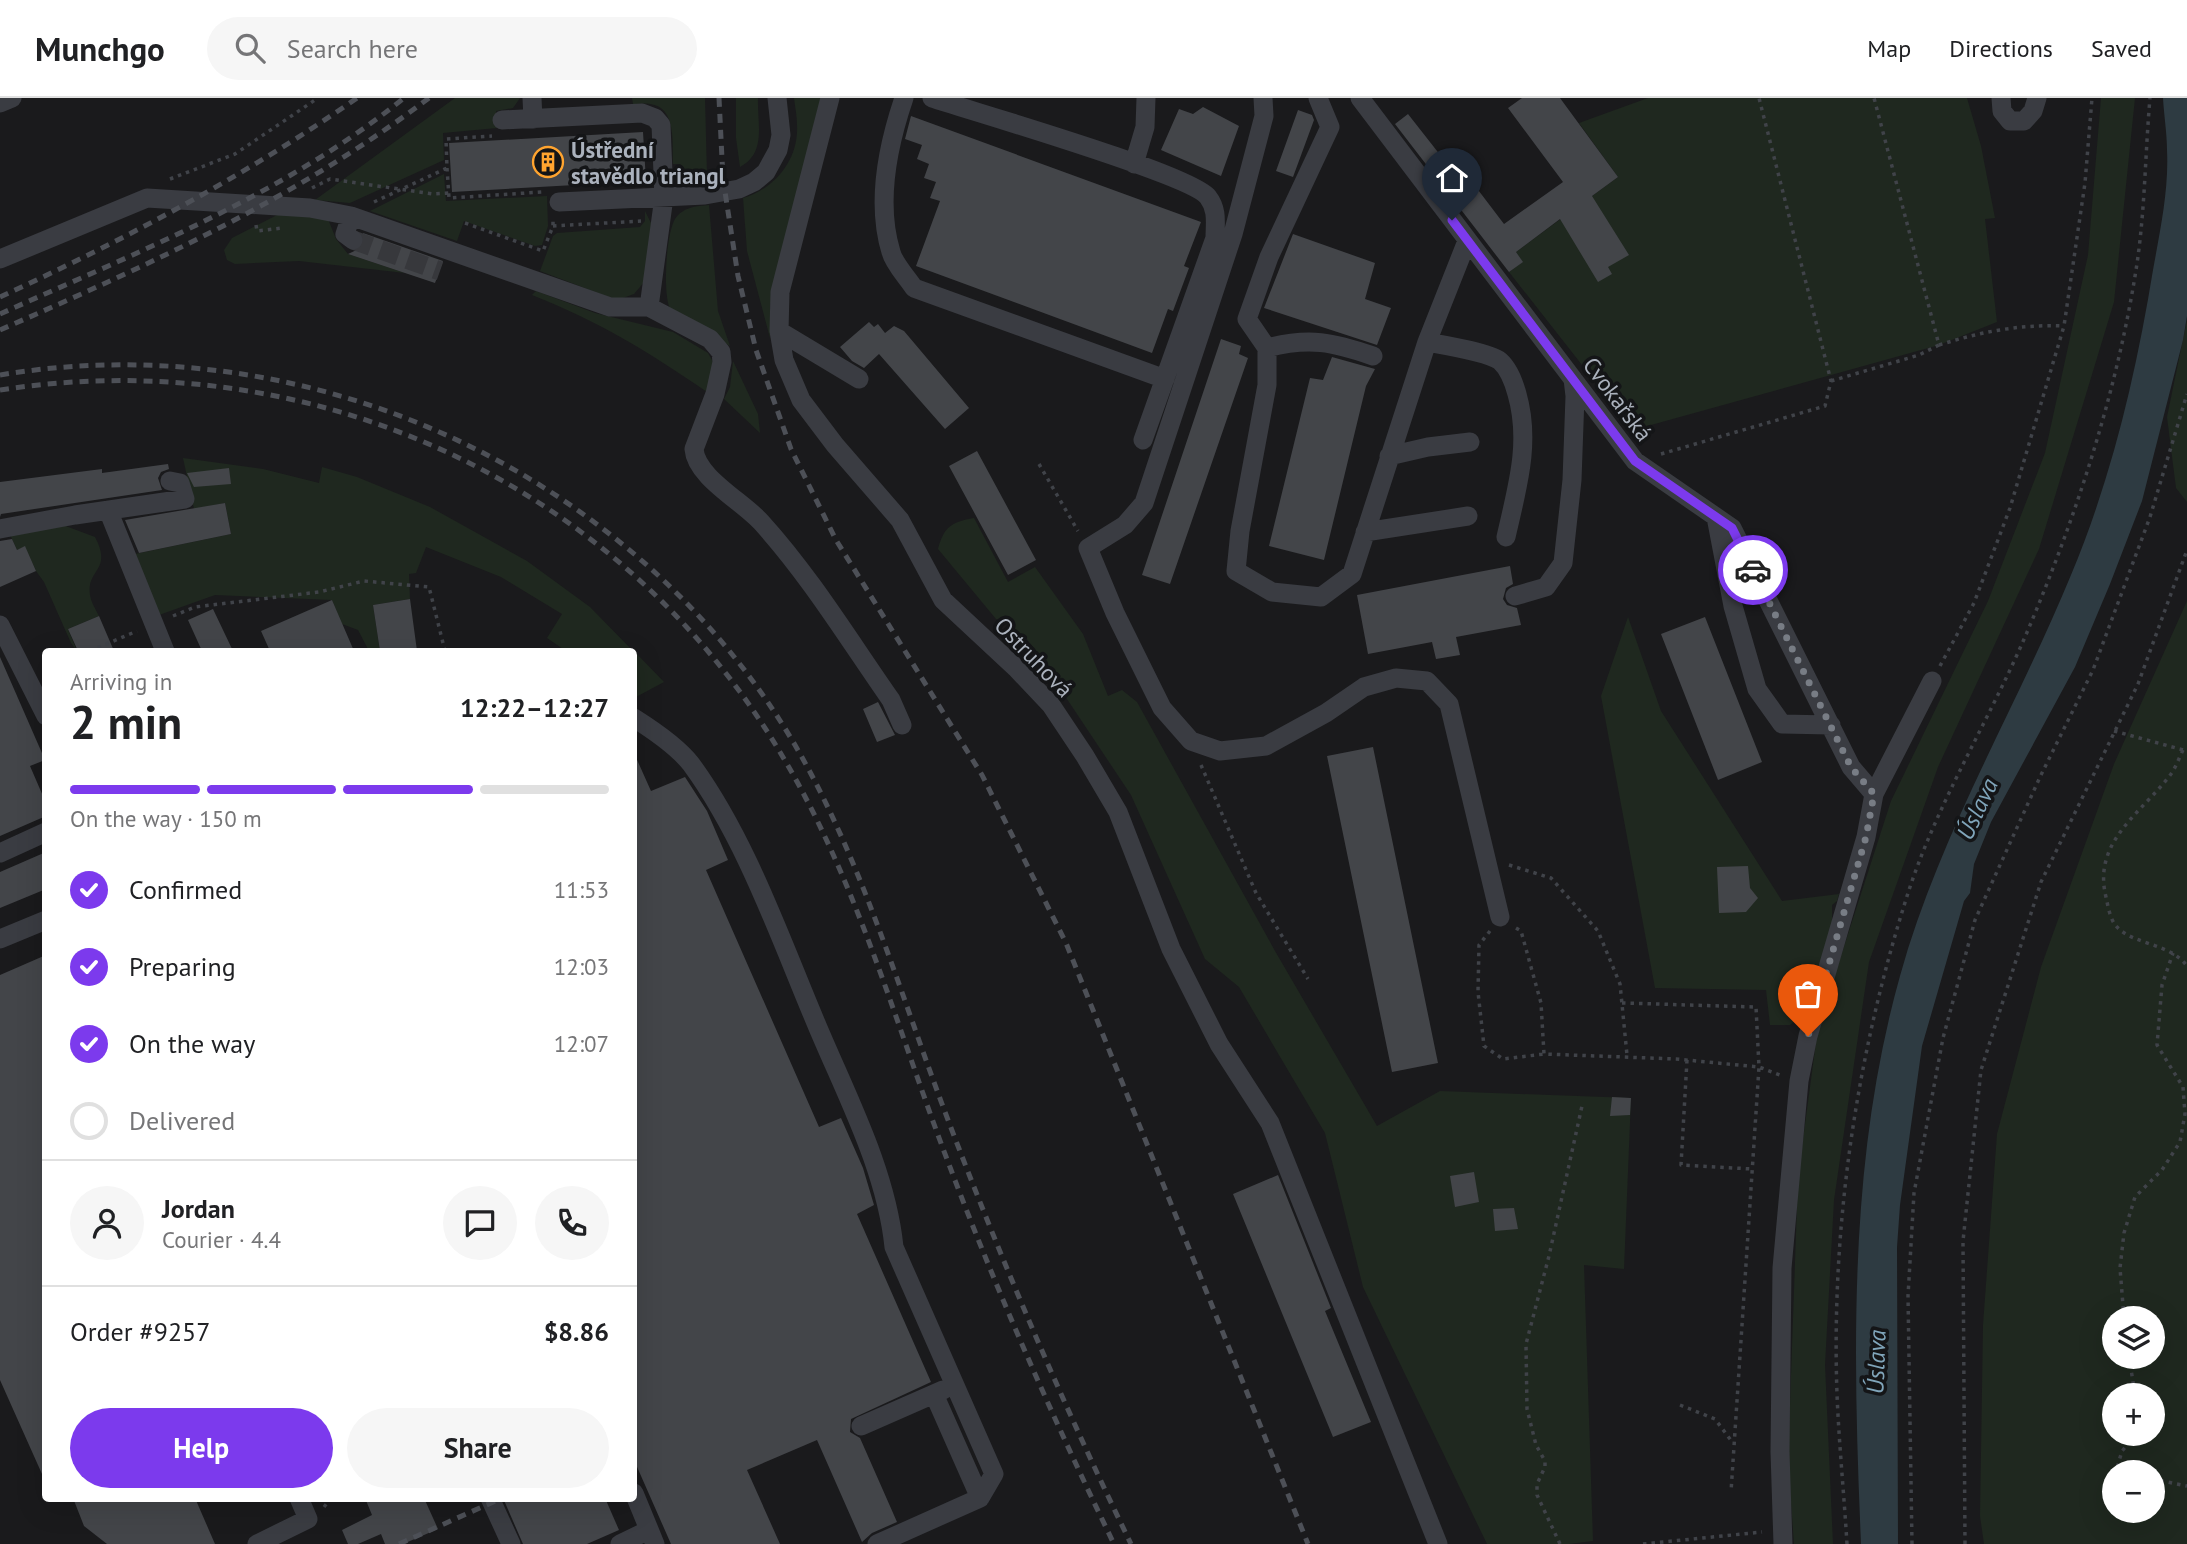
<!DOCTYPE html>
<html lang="en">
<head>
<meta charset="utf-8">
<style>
	body { margin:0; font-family:"PT Sans",sans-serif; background:#f6f6f6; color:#202124; height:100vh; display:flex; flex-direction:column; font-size:26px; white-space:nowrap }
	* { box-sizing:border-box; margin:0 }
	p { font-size:23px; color:#757577 }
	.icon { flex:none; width:38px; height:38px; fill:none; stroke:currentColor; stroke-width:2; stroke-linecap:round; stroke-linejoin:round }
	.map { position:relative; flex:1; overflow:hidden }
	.side { position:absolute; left:42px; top:550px; width:595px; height:854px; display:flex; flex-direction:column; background:#fff; border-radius:7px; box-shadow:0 7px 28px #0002 }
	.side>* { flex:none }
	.tools { position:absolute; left:2102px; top:1208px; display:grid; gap:14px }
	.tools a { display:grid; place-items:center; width:63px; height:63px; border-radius:50%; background:#fff; box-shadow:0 7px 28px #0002; font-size:35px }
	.pin { position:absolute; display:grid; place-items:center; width:60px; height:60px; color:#fff; margin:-72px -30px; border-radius:50% 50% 50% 0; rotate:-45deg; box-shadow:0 0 7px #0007 }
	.pin .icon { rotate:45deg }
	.courier { position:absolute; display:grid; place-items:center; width:70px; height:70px; margin:-35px; border:5px solid #7c3aed; border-radius:50%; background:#fff; color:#222; box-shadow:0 2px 9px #0007 }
	.headline em { font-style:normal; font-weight:700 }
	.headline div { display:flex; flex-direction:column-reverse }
	.headline { display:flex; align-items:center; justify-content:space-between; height:119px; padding:0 28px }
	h1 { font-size:46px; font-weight:700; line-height:52px }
	.bar { display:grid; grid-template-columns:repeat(4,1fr); gap:10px 7px; align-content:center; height:84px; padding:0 28px }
	.bar i { height:9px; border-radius:5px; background:#e0e0e0 }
	.bar .on { background:#7c3aed }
	.bar p { grid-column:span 4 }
	.line { display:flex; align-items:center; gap:18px; padding:0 28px; border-top:2px solid #e0e0e0 }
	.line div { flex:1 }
	.round { display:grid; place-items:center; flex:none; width:74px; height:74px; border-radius:37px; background:#f6f6f6 }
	ol { padding:0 28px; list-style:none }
	li { display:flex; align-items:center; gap:21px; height:77px }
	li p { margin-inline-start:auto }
	li .icon { padding:7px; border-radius:50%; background:#7c3aed; color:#fff; stroke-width:4 }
	li:last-child { color:#757577 }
	li i { width:38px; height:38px; border:4px solid #e0e0e0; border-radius:50% }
	.action { display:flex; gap:14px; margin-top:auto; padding:14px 28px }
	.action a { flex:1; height:80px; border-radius:42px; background:#7c3aed; color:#fff; font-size:28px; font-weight:700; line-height:80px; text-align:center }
	.action a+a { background:#f6f6f6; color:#202124 }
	header { display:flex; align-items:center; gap:42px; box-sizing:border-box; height:98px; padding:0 35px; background:#fff; border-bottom:2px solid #e0e0e0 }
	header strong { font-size:33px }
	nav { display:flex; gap:38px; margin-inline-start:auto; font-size:24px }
	.search { width:490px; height:63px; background:#f6f6f6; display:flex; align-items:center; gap:18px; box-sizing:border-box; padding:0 24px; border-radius:38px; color:#757577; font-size:26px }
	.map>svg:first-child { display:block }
	.green { fill:#1f281f; fill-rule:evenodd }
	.water { fill:#2e3b42 }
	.building { fill:#434549 }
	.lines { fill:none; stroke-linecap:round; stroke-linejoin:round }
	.minor-tunnel { stroke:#37383c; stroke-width:19; stroke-dasharray:19 10; stroke-linecap:butt }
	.path { stroke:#404349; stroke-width:3.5; stroke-dasharray:3.5 5; stroke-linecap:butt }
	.minor { stroke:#3a3c42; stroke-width:19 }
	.rail { stroke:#4d5057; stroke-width:5; stroke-dasharray:9 7; stroke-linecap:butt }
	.done { stroke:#787d85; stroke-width:7; stroke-dasharray:0 12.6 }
	.route { stroke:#7c3aed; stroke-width:9 }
	.labels { text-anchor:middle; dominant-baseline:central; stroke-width:7; stroke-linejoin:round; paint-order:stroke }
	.poi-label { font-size:23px; font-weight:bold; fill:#abb2bd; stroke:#141517; text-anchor:start }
	.street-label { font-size:23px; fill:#abb2bd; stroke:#141517 }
	.water-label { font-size:24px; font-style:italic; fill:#80a5ba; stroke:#141517 }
</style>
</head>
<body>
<header>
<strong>Munchgo</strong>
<div class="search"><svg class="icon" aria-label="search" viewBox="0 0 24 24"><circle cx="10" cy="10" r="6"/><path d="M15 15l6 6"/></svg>Search here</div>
<nav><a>Map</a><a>Directions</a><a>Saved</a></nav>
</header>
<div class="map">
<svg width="2187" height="1446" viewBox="0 0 2187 1446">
	<rect width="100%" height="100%" fill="#1a1a1c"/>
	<path class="green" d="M 455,0 L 520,0 L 513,10 L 496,13 L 497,30 L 443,35 L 444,62 L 350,105 L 315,102 Z
		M 632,0 L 705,0 L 707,78 L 690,76 L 680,66 L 673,66 C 672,46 677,9 650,6 C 644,5 638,6 633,6 Z
		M 736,0 L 758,0 C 757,25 767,55 740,69 L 736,40 Z
		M 794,0 L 823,0 L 770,209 L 770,240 L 747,153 L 743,100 C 774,91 799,62 797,27 C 797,18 795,9 794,0 Z
		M 1648,0 L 1967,0 L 1981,48 L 1995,120 L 1985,121 L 1997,224 L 1939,247 L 1633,332 L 1509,174 L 1522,164 L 1516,154 L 1618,79 L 1579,25 Z
		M 2101,0 L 2135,0 L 2114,204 L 2039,451 L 1938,669 L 1869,864 L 1834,1102 L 1825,1267 L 1833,1446 L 1794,1446 L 1788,1363 L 1798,1079 L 1818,929 L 1891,703 L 1988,503 L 2045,355 L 2088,157 Z
		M 444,76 L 446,103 L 547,98 L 548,128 L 542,147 L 535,148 L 464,123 L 457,143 L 370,113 Z
		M 709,107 L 718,213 L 730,248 L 671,213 C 662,198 666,136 675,121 C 683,109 696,108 709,107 Z
		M 645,113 L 652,127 L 645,183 L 634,196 L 623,200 L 611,200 L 540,173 L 553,138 L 557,135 L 640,129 L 645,123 Z
		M 281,115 L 328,121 L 336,141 L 348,156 L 405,175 L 299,163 L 235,166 L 227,162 L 224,152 L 232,140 Z
		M 536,193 L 595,215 L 673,234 L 708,255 L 713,264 L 707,294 C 649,254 598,223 532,197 Z
		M 2187,222 L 2187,404 L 2176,390 L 2167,319 Z
		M 733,263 L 758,316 L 760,335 L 724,301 L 730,289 Z
		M 183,360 L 263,371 L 319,385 L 322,369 L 357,379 L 430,409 L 527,463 L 590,509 L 633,553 L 566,553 L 547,540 L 562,516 L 501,479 L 426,449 L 416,475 L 409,476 L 410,501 L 373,507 L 380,553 L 369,553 L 358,532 L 342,526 L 332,502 L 215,497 L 159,517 L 130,457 L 231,436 L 225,405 L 194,411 Z
		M 974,420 L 1008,484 L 1035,469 L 1083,536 L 1108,598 L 1122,592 L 1137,604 L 1275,853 L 1377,1028 L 1440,993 L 1631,1000 L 1624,1171 L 1584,1167 L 1593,1443 L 1569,1446 L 1487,1446 L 1363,1189 L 1325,1035 L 1239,889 L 1205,861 L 1131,697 L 1025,538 L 996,521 L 938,451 C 944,429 951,424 974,420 Z
		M 63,427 L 95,439 C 113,473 86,471 90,497 C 91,504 96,512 99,518 L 68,531 L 77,553 L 71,545 L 44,484 L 36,473 L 25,449 L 17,452 L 8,432 Z
		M 2187,503 L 2187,1446 L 1984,1446 L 1980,1418 L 1983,1227 L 1997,1036 L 2041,869 L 2114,666 ZM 2114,1220 L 2152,1220 L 2152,1258 L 2114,1258 ZM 2114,1297 L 2152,1297 L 2152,1335 L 2114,1335 ZM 2114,1374 L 2152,1374 L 2152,1412 L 2114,1412 Z
		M 1628,519 L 1661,613 L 1782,803 L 1839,796 L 1837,803 L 1832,807 L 1832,828 L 1809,911 L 1790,927 L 1770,927 L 1766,892 L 1655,890 L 1601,598 Z
		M 634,553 L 664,584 L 636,599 L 634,598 Z"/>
	<path class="water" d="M 2163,0 L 2187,0 L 2187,218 L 2183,242 L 2142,403 L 2110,486 L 2075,569 L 1991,724 L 1974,766 L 1970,795 L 1964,803 L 1922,948 L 1900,1107 L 1897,1149 L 1898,1446 L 1861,1446 C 1853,1256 1848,1063 1900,878 C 1939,737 2016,611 2071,477 C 2112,379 2136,276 2153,172 C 2160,133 2169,92 2167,52 C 2167,35 2164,18 2163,0 Z"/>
	<path class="building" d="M 1522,0 L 1560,0 L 1618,79 L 1592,98 L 1629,157 L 1608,169 L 1612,176 L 1598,184 L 1560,121 L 1516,154 L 1523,164 L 1509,174 L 1395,26 L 1408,16 L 1459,81 L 1466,76 L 1504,126 L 1563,84 L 1508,10 Z
		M 1203,9 L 1239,28 L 1221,78 L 1161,52 L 1179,11 L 1193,16 Z
		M 1298,12 L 1312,17 L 1314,22 L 1293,79 L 1276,73 Z
		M 911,18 L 1201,124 L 1184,168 L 1189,170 L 1173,213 L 1168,211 L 1152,255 L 916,168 L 940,103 L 930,100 L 936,84 L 924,80 L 929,66 L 917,61 L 922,47 L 905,41 Z
		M 643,34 L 646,83 L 452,94 L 449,45 Z
		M 363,135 L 443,163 L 435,185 L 348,156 L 363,149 L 365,143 Z
		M 1293,136 L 1375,165 L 1365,201 L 1391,210 L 1377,247 L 1264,210 Z
		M 869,224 L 874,229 L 878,226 L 885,235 L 894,228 L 904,233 L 969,310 L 945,331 L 879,256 L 864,270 L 852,263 L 840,249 Z
		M 1221,241 L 1241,248 L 1239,256 L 1248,260 L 1170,486 L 1142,477 Z
		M 1332,259 L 1375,271 L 1366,288 L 1324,462 L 1269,448 L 1310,280 L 1323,282 Z
		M 977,353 L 1036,462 L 1008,477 L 949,368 Z
		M 168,366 L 169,371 L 161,374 L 158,380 L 162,392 L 1,416 L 0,419 L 0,384 L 102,371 L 102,375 Z
		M 229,370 L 231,386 L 194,389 L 187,375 Z
		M 225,405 L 231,436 L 139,455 L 125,422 Z
		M 12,441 L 17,452 L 25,448 L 36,473 L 0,489 L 0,443 Z
		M 1510,468 L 1513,486 L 1506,490 L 1503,501 L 1507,507 L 1517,510 L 1521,527 L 1456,539 L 1460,557 L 1436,561 L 1432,544 L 1368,556 L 1357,497 Z
		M 410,501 L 417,553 L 380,553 L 373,507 Z
		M 332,502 L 354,553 L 270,553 L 261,533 Z
		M 213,511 L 233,553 L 202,553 L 188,522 Z
		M 99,518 L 114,553 L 78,553 L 68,531 Z
		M 1705,519 L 1762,664 L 1718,682 L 1661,536 Z
		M 0,559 L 45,662 L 30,668 L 46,705 L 46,718 L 0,738 Z
		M 878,604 L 895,637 L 877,644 L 863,611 Z
		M 1373,649 L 1438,965 L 1392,974 L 1327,658 Z
		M 634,655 L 651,693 L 685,679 L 707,713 L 728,762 L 706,772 L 819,1029 L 841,1020 L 863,1070 L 874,1107 L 857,1116 L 931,1284 L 851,1321 L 850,1334 L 860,1340 L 897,1424 L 872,1435 L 862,1444 L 817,1342 L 747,1372 L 780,1446 L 671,1446 L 634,1362 Z
		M 46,754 L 46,791 L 0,810 L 0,774 Z
		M 1748,768 L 1750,790 L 1758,800 L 1746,814 L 1719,815 L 1717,769 Z
		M 46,857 L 46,1385 L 0,1282 L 0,877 Z
		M 1612,999 L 1631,1000 L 1630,1017 L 1610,1018 Z
		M 1474,1074 L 1479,1104 L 1455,1109 L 1450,1078 Z
		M 1278,1077 L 1331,1210 L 1325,1213 L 1371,1324 L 1333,1339 L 1233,1096 Z
		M 1514,1110 L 1518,1131 L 1495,1133 L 1493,1111 Z
		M 73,1400 L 195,1400 L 215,1446 L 107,1446 L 84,1428 Z
		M 365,1400 L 424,1400 L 438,1431 L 403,1446 L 385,1446 L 381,1436 L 358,1446 L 348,1446 L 342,1432 L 372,1417 Z
		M 503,1400 L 605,1400 L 619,1432 L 587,1446 L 523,1446 Z"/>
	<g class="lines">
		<path class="minor-tunnel" d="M 353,142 L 440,173"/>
		<path class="path" d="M 447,70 L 449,100 L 542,94
			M 170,81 L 235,56 L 318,0
			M 312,90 L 330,81 L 433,96 L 449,95
			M 374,104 L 447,70 L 446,41 L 492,38
			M 465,125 L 543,153 L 553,128 L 553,121
			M 256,127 L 257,133 L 282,130
			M 553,128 L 641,123
			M 1939,247 C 1980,234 2020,226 2064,228
			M 1831,283 L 1919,257 L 1939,247 L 1874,0
			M 1661,356 L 1825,308 L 1831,283 L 1759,0
			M 1039,366 L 1078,433
			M 173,518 L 195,509 L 319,494 L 364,483 L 429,489 L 445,553
			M 90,553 L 137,533
			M 1940,568 L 1974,505 L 2010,410 L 2064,228 L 2085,85 L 2092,0
			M 2114,633 L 2187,653
			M 2183,652 C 2179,660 2176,669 2171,676 C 2142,715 2092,743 2106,799 C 2108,808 2110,822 2117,829 C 2134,847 2170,845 2187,868
			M 1201,667 L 1256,795 L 1308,881
			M 1509,767 L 1551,780 L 1598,833 L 1620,886 L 1627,957
			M 1516,830 L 1521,833 L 1541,905 L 1544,956 L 1676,961 L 1759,969 L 1780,977
			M 1490,833 L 1479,847 L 1478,894 L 1484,948 L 1503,961 L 1544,956
			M 1622,905 L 1756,909 L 1759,969 L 1731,1394
			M 1687,962 L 1681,1067 L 1752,1071
			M 2124,1220 L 2120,1170 L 2124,1135 L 2135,1099 L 2162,1072 L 2180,1044 L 2185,1016 L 2183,989 L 2157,947 L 2162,887 L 2173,855
			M 2129,1258 L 2135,1297
			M 1680,1307 L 1715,1321 L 1733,1345
			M 2123,1374 L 2117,1370 L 2122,1353 L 2138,1335
			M 2152,1381 L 2187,1388
			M 324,1409 L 331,1400
			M 1560,1446 L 1537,1397 L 1537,1386 L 1545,1369 L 1545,1363 L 1536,1347 L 1527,1311 L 1526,1246 L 1549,1158 L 1582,1008
			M 1643,1446 L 1762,1434
			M 1847,1446 C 1844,1396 1839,1346 1837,1296 C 1831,1126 1857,953 1909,792 C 1938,704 1988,624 2025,539 C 2075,422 2116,298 2136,172 C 2145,116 2145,57 2150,0
			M 1912,1446 L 1908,1198 L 1914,1095 L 1943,940 L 1975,822 L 2040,679 L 2093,572 L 2150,419 L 2187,296
			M 1965,1446 L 1963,1143 L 1981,972 L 2041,784 L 2138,586 L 2187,452"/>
		<path class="minor" d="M 532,0 L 533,21
			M 830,0 L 780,194 L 779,233 L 859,281
			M 904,0 C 888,47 876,105 891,154 C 894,166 907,179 914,190 L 1165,281
			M 932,0 C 974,14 1190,76 1208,99 C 1218,112 1215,125 1215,140 L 1143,342
			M 1263,0 L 1264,18 L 1233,136 L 1144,405 L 1125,427 L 1088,450 L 1115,515 L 1162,610 L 1191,643 L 1220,653 L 1266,648 L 1326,615 L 1364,589 L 1396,580 L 1427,583 L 1449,606 L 1500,819
			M 1318,0 L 1330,29 L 1269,159 L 1247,221 L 1267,250 L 1267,287 L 1240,433 L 1236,473 L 1272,494 L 1321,499 L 1352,476 L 1427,244 L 1467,143
			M 1360,0 L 1635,363 L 1732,430 L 1851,669 L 1874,696
			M 2001,0 L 2002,13 L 2010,23 L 2024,23 L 2033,13 L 2037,0
			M 0,5 L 12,0
			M 502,22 L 642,15 L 655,20 L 661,27 L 664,99 L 649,209
			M 1134,66 L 1145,29 L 1146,0
			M 559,104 L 705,97 L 739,91 L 754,84 L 766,74 L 778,52 L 781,37 L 777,0
			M 351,118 L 345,136 L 353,142
			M 0,161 L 147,100 L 310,110 L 351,118 L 610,209 L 649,209 L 710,241 L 721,254 L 722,264 L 715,296 L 694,351 C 696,379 742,403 761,424 C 810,478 849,542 891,602 L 902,627
			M 779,233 L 784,262 L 801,302 L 835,347 L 900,422 L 943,502 L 1016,570 L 1051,607 L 1085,658 L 1118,714 L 1171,851 L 1219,946 L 1270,1025 L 1438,1446
			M 1427,244 C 1443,247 1488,254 1500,263 C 1509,271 1514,285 1517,296 C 1531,345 1517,390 1506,439
			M 1267,250 C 1309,239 1333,244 1373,258
			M 1389,358 L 1428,349 L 1470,344
			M 108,412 L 165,553
			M 1716,419 L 1733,508 L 1757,591 L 1782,626 L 1831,627
			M 0,431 L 75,417 L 185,401 L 180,385 L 170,383
			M 1365,434 L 1468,418
			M 1515,498 L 1546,489 L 1563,465 L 1572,382 L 1575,298 L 1573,281
			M 0,527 L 46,618
			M 634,620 C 653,632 677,648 691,666 C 746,741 780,840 816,925 C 846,997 886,1071 894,1149 L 994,1376 L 980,1400
			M 0,755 L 46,734
			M 0,841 L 46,822
			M 861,1328 L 943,1292
			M 634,1395 L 655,1446
			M 490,1400 L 511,1446
			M 257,1446 L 308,1421 L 299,1400
			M 620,1446 L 649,1432
			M 877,1446 L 980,1400 L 934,1296
			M 1783,1446 L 1780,1354 L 1782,1170 L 1799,983 L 1808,938 L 1866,739 L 1874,696 L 1932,583"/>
		<path class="rail" d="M 719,0 L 723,81 L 738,178 L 756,252 L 791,351 L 836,442 L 982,677 L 1066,845 L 1308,1446
			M 0,199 C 124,142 245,78 357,0
			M 0,216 C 138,154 285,96 404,0
			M 0,232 C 153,165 295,101 429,0
			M 0,277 C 310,225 635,375 795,647 C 860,759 897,885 942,1006 C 998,1155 1061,1302 1131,1446
			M 0,292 C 315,243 627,388 787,666 C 854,781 892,912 938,1037 C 989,1176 1049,1312 1114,1446
			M 399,1446 L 502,1400"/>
	</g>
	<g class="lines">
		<path class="done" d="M 1753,472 L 1851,669 L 1874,696 L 1866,739 L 1808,938"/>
		<path class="route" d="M 1452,122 L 1635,363 L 1732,430 L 1753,472"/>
	</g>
	<defs>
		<g id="building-ring" transform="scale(1.575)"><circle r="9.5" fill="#141517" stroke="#ffa42f" stroke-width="1.5"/><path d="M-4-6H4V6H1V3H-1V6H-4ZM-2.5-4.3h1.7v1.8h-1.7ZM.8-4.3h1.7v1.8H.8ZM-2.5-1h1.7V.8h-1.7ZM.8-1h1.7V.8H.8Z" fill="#ffa42f"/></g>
	</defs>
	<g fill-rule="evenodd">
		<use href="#building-ring" x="548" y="64"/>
	</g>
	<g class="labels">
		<g class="poi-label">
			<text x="571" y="51">Ústřední<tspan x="571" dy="26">stavědlo triangl</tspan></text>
		</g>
		<g class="street-label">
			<text transform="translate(1618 301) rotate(53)">Cvokařská</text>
			<text transform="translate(1034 559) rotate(46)">Ostruhová</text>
		</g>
		<g class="water-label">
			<text transform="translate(1977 711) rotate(-65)">Úslava</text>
			<text transform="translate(1876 1264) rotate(-88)">Úslava</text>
		</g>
	</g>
</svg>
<div class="tools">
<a><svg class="icon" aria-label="layers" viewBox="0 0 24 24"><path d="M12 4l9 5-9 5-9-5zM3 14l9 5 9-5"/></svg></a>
<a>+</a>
<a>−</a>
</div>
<div class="pin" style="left:1808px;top:938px;background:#ea580c"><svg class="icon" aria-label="bag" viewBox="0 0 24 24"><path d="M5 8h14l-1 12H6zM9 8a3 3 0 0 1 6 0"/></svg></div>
<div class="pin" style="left:1452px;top:122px;background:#1f2937"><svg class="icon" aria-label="home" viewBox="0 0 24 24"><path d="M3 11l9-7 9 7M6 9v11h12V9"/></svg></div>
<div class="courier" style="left:1753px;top:472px"><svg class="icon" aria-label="car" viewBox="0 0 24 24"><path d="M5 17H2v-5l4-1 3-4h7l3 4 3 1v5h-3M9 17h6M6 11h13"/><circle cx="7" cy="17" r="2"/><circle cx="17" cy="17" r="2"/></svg></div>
<section class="side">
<div class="headline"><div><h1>2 min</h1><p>Arriving in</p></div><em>12:22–12:27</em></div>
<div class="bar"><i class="on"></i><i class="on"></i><i class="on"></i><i></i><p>On the way · 150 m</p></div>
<ol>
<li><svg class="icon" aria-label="check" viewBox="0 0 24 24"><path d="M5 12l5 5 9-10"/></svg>Confirmed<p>11:53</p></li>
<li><svg class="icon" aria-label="check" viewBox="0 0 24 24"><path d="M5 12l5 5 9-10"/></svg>Preparing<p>12:03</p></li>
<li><svg class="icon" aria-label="check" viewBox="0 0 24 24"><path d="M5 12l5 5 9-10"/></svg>On the way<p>12:07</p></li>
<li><i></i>Delivered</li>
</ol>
<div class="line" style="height:126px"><a class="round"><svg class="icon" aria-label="person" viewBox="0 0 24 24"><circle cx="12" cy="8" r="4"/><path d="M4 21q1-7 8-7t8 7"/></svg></a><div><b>Jordan</b><p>Courier · 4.4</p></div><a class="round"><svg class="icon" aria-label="chat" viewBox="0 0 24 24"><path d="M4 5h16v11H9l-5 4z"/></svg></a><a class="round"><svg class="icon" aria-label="phone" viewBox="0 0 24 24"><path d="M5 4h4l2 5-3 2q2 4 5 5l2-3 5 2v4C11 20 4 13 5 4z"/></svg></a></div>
<div class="line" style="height:91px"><div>Order #9257</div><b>$8.86</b></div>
<div class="action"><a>Help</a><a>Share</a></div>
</section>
</div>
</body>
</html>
